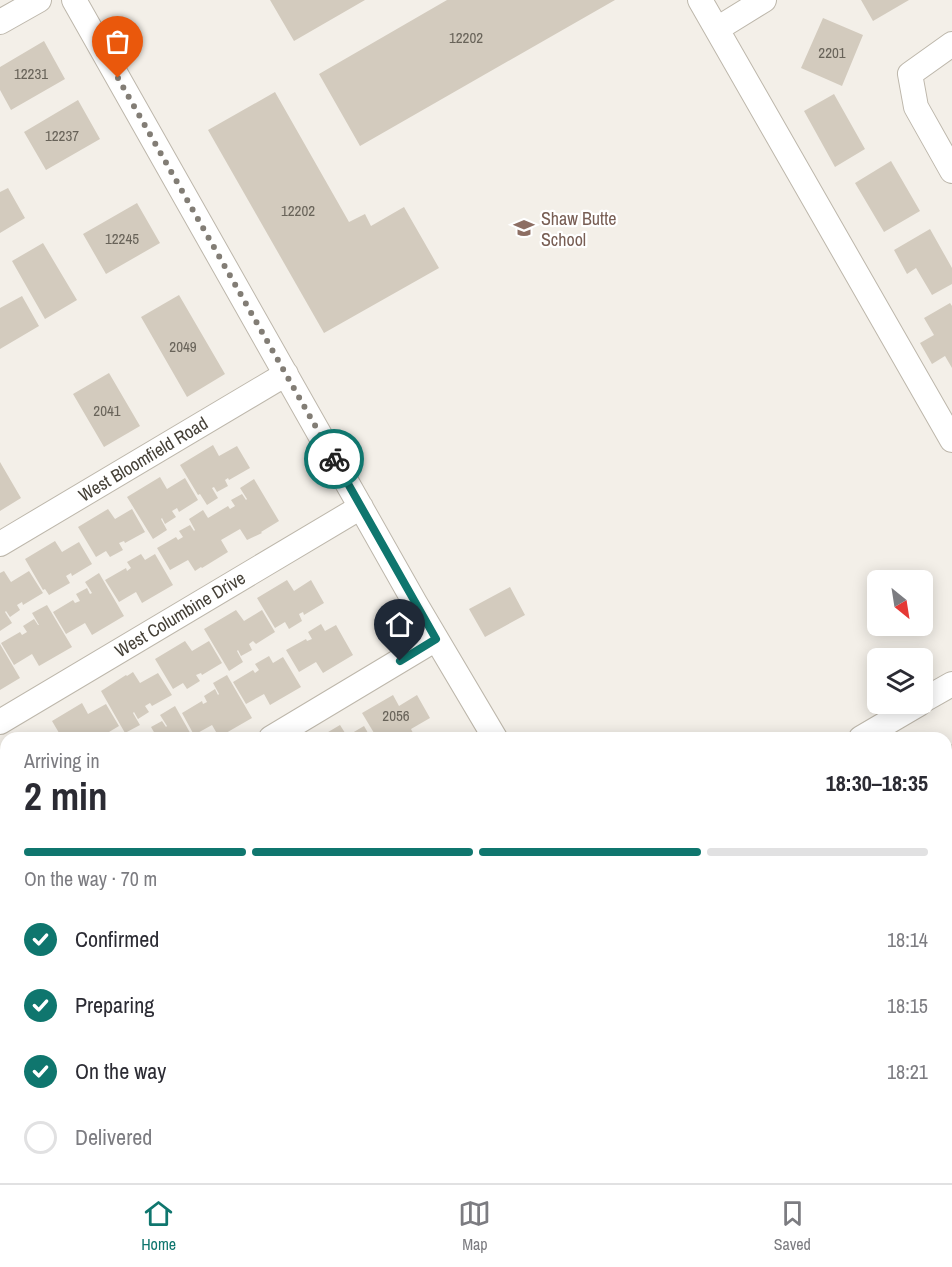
<!DOCTYPE html>
<html lang="en">
<head>
<meta charset="utf-8">
<style>
	body { margin:0; font-family:"Archivo Narrow",sans-serif; background:#f2f2f3; color:#2b2b33; height:100vh; display:flex; flex-direction:column; font-size:22px; white-space:nowrap }
	* { box-sizing:border-box; margin:0 }
	p { font-size:20px; color:#7c7c81 }
	.icon { flex:none; width:33px; height:33px; fill:none; stroke:currentColor; stroke-width:2; stroke-linecap:round; stroke-linejoin:round }
	.map { position:relative; flex:1; overflow:hidden }
	.sheet { position:absolute; left:0px; top:732px; width:952px; height:452px; display:flex; flex-direction:column; background:#fff; border-radius:18px 18px 0 0; box-shadow:0 3px 15px #0003 }
	.sheet>* { flex:none }
	.needle { width:39px; rotate:150deg }
	.buttons { position:absolute; left:867px; top:570px; display:grid; gap:12px }
	.buttons a { display:grid; place-items:center; width:66px; height:66px; border-radius:9px; background:#fff; box-shadow:0 3px 15px #0003; font-size:30px }
	.pin { position:absolute; display:grid; place-items:center; width:51px; height:51px; color:#fff; margin:-62px -26px; border-radius:50% 50% 50% 0; rotate:-45deg; box-shadow:0 0 6px #0007 }
	.pin .icon { rotate:45deg }
	.courier { position:absolute; display:grid; place-items:center; width:60px; height:60px; margin:-30px; border:4px solid #0f766e; border-radius:50%; background:#fff; color:#222; box-shadow:0 2px 8px #0007 }
	.overview em { font-style:normal; font-weight:700 }
	.overview div { display:flex; flex-direction:column-reverse }
	.overview { display:flex; align-items:center; justify-content:space-between; height:102px; padding:0 24px }
	h1 { font-size:39px; font-weight:700; line-height:45px }
	.bar { display:grid; grid-template-columns:repeat(4,1fr); gap:9px 6px; align-content:center; height:72px; padding:0 24px }
	.bar i { height:8px; border-radius:4px; background:#e1e1e2 }
	.bar .selected { background:#0f766e }
	.bar p { grid-column:span 4 }
	ol { padding:0 24px; list-style:none }
	li { display:flex; align-items:center; gap:18px; height:66px }
	li p { margin-inline-start:auto }
	li .icon { padding:6px; border-radius:50%; background:#0f766e; color:#fff; stroke-width:4 }
	li:last-child { color:#7c7c81 }
	li i { width:33px; height:33px; border:3px solid #e1e1e2; border-radius:50% }
	.tabs { display:flex; justify-content:space-around; align-items:center; height:84px; border-top:2px solid #e1e1e2; background:#fff; font-size:16px; color:#7c7c81 }
	.tabs a { display:grid; justify-items:center; gap:3px }
	.tabs .selected { color:#0f766e }
	.map>svg:first-child { display:block }
	.building { fill:#d3cbbe }
	.lines { fill:none; stroke-linecap:round; stroke-linejoin:round }
	.minor-casing { stroke:#bdb7ab; stroke-width:26 }
	.minor { stroke:#fff; stroke-width:24 }
	.done { stroke:#827d75; stroke-width:6; stroke-dasharray:0 10.8 }
	.route { stroke:#0f766e; stroke-width:8 }
	.labels { text-anchor:middle; dominant-baseline:central; stroke-width:4.5; stroke-linejoin:round; paint-order:stroke }
	.number-label { font-size:15px; fill:#686359 }
	.education-label { font-size:18px; fill:#785e54; stroke:#fff; text-anchor:start }
	.street-label { font-size:18px; fill:#454037; stroke:#fff }
</style>
</head>
<body>
<div class="map">
<svg width="952" height="1183" viewBox="0 0 952 1183">
	<rect width="100%" height="100%" fill="#f3efe8"/>
	<path class="building" d="M 270,0 L 365,0 L 294,41 Z
		M 447,0 L 615,0 L 360,146 L 319,74 Z
		M 861,0 L 909,0 L 873,21 Z
		M 823,18 L 863,35 L 842,86 L 801,68 Z
		M 44,41 L 65,79 L 11,110 L 0,90 L 0,67 Z
		M 275,92 L 349,222 L 365,214 L 371,226 L 404,207 L 439,268 L 324,333 L 208,130 Z
		M 834,94 L 865,149 L 835,167 L 804,111 Z
		M 78,100 L 100,139 L 46,170 L 24,132 Z
		M 891,161 L 920,211 L 884,232 L 855,183 Z
		M 8,188 L 25,218 L 0,233 L 0,192 Z
		M 137,203 L 160,243 L 106,274 L 83,234 Z
		M 930,229 L 952,268 L 952,284 L 932,295 L 916,268 L 907,274 L 894,250 Z
		M 43,243 L 77,300 L 45,319 L 12,261 Z
		M 179,295 L 225,374 L 187,397 L 141,317 Z
		M 22,296 L 39,326 L 0,349 L 0,308 Z
		M 950,303 L 952,306 L 952,368 L 945,356 L 932,364 L 920,343 L 934,335 L 924,318 Z
		M 109,373 L 140,426 L 104,447 L 73,394 Z
		M 213,445 L 219,456 L 237,446 L 250,468 L 229,480 L 228,478 L 225,480 L 228,486 L 217,492 L 214,487 L 212,488 L 218,498 L 207,505 L 200,494 L 198,495 L 180,465 Z
		M 0,462 L 21,498 L 0,511 Z
		M 160,477 L 167,489 L 185,478 L 198,500 L 179,512 L 177,508 L 172,511 L 176,517 L 165,524 L 162,518 L 161,519 L 167,530 L 153,539 L 127,497 Z
		M 254,479 L 279,521 L 261,532 L 262,533 L 247,540 L 240,529 L 221,540 L 228,552 L 202,568 L 201,567 L 195,571 L 188,560 L 170,570 L 157,548 L 176,537 L 178,540 L 183,537 L 179,531 L 190,525 L 194,531 L 195,530 L 189,519 L 203,510 L 208,518 L 228,506 L 230,509 L 235,506 L 231,500 L 242,494 L 246,500 L 247,499 L 240,488 Z
		M 108,509 L 115,519 L 132,509 L 145,532 L 125,543 L 124,541 L 119,543 L 123,550 L 110,557 L 106,551 L 96,557 L 78,527 Z
		M 55,541 L 62,552 L 79,542 L 92,564 L 72,576 L 71,573 L 66,576 L 70,583 L 49,595 L 45,589 L 43,590 L 25,559 Z
		M 141,554 L 145,560 L 155,554 L 173,585 L 142,603 L 136,592 L 119,602 L 105,580 L 126,568 L 127,571 L 131,568 L 127,562 Z
		M 4,571 L 11,582 L 29,571 L 43,593 L 23,605 L 22,602 L 17,605 L 20,610 L 10,617 L 6,611 L 5,612 L 12,623 L 0,631 L 0,573 Z
		M 99,573 L 124,616 L 92,635 L 85,623 L 66,634 L 53,612 L 73,600 L 75,603 L 80,601 L 76,594 L 87,588 L 90,594 L 92,593 L 85,582 Z
		M 287,580 L 294,591 L 311,580 L 324,603 L 304,615 L 303,612 L 299,614 L 302,621 L 289,629 L 285,622 L 275,628 L 257,598 Z
		M 510,587 L 525,615 L 485,637 L 469,609 Z
		M 47,605 L 72,647 L 39,666 L 32,654 L 14,665 L 1,643 L 20,632 L 22,635 L 27,632 L 23,626 L 34,619 L 38,625 L 39,625 L 32,613 Z
		M 236,610 L 244,621 L 262,610 L 275,632 L 256,644 L 253,641 L 249,644 L 252,650 L 241,656 L 238,650 L 237,651 L 243,662 L 229,671 L 204,629 Z
		M 321,624 L 325,631 L 336,625 L 353,655 L 323,673 L 316,662 L 299,672 L 286,650 L 306,639 L 307,641 L 312,639 L 308,632 Z
		M 185,641 L 192,651 L 209,641 L 222,663 L 202,675 L 201,673 L 196,675 L 200,681 L 187,689 L 183,683 L 173,689 L 155,659 Z
		M 0,644 L 20,678 L 0,690 Z
		M 269,656 L 273,663 L 283,657 L 301,687 L 270,705 L 264,694 L 246,704 L 233,682 L 253,670 L 255,673 L 259,670 L 255,664 Z
		M 133,672 L 140,683 L 158,673 L 172,695 L 152,706 L 150,703 L 145,706 L 149,712 L 138,719 L 134,712 L 133,713 L 140,725 L 125,733 L 101,691 L 126,675 L 127,676 Z
		M 227,675 L 252,718 L 219,737 L 212,725 L 194,735 L 182,713 L 202,701 L 203,704 L 207,702 L 204,696 L 215,689 L 218,695 L 219,694 L 213,683 Z
		M 393,695 L 399,706 L 417,695 L 430,718 L 411,729 L 413,733 L 404,738 L 377,738 L 362,713 Z
		M 82,703 L 88,714 L 106,704 L 119,726 L 99,738 L 97,735 L 92,738 L 62,738 L 52,721 Z
		M 175,706 L 193,738 L 140,738 L 148,733 L 150,736 L 155,734 L 151,727 L 162,721 L 166,727 L 167,726 L 160,715 Z
		M 340,725 L 347,736 L 364,726 L 371,738 L 318,738 Z
		M 952,744 L 952,801 L 946,804 L 946,747 Z
		M 6,749 L 6,768 L 0,758 L 0,752 Z
		M 2,766 L 6,773 L 6,794 L 0,798 L 0,767 Z
		M 6,815 L 6,849 L 0,853 L 0,819 Z
		M 6,924 L 6,971 L 0,961 L 0,929 Z
		M 952,1052 L 952,1120 L 946,1123 L 946,1055 Z
		M 6,1089 L 6,1178 L 45,1178 L 35,1183 L 0,1183 L 0,1169 L 5,1166 L 0,1157 L 0,1093 Z
		M 952,1130 L 952,1167 L 949,1161 L 946,1163 L 946,1134 Z
		M 311,1178 L 321,1178 L 324,1183 L 301,1183 Z
		M 473,1178 L 527,1178 L 530,1183 L 476,1183 Z
		M 662,1178 L 693,1178 L 696,1183 L 661,1183 L 659,1179 Z
		M 808,1178 L 863,1178 L 853,1183 L 811,1183 Z"/>
	<g class="lines">
		<g class="minor-casing">
			<path id="minor" d="M 74,0 L 415,603 L 495,738
				M 700,0 L 952,440
				M 0,22 L 39,0
				M 717,29 L 764,0
				M 952,44 L 910,74 L 916,107 L 952,171
				M 0,544 L 286,374
				M 922,701 L 952,684
				M 0,722 L 361,507
				M 271,738 L 436,639
				M 861,738 L 919,704
				M 946,862 L 952,859
				M 0,901 L 6,897
				M 946,937 L 952,946
				M 0,1070 L 6,1066
				M 385,1178 L 388,1183
				M 749,1178 L 752,1183
				M 919,1178 L 923,1183
				M 118,1183 L 127,1178"/>
		</g>
		<use href="#minor" class="minor"/>
	</g>
	<g class="lines">
		<path class="done" d="M 118,78 L 334,459"/>
		<path class="route" d="M 334,459 L 436,639 L 400,661"/>
	</g>
	<defs>
		<g id="school-bare" transform="scale(1.62)"><path d="M0-5L7-2L0 1L-7-2ZM-4 1L0 2.5L4 1V4Q0 6-4 4Z" fill="#8d6e63" stroke="#fff" stroke-width="2.5" paint-order="stroke"/></g>
	</defs>
	<g fill-rule="evenodd">
		<use href="#school-bare" x="524" y="228"/>
	</g>
	<g class="labels">
		<g class="number-label">
			<text x="466" y="37">12202</text>
			<text x="832" y="52">2201</text>
			<text x="31" y="73">12231</text>
			<text x="62" y="135">12237</text>
			<text x="298" y="210">12202</text>
			<text x="122" y="238">12245</text>
			<text x="183" y="346">2049</text>
			<text x="107" y="410">2041</text>
			<text x="396" y="715">2056</text>
		</g>
		<g class="education-label">
			<text x="541" y="218">Shaw Butte<tspan x="541" dy="21">School</tspan></text>
		</g>
		<g class="street-label">
			<text transform="translate(143 459) rotate(-31)">West Bloomfield Road</text>
			<text transform="translate(180 614) rotate(-31)">West Columbine Drive</text>
		</g>
	</g>
</svg>
<div class="buttons">
<a><svg class="needle" viewBox="-14 -14 28 28"><path d="M0-13l5 13h-10z" fill="#e53935"/><path d="M0 13l5-13h-10z" fill="#7c7c81"/></svg></a>
<a><svg class="icon" aria-label="layers" viewBox="0 0 24 24"><path d="M12 4l9 5-9 5-9-5zM3 14l9 5 9-5"/></svg></a>
</div>
<div class="pin" style="left:118px;top:78px;background:#ea580c"><svg class="icon" aria-label="bag" viewBox="0 0 24 24"><path d="M5 8h14l-1 12H6zM9 8a3 3 0 0 1 6 0"/></svg></div>
<div class="pin" style="left:400px;top:661px;background:#1f2937"><svg class="icon" aria-label="home" viewBox="0 0 24 24"><path d="M3 11l9-7 9 7M6 9v11h12V9"/></svg></div>
<div class="courier" style="left:334px;top:459px"><svg class="icon" aria-label="bike" viewBox="0 0 24 24"><circle cx="6" cy="16" r="4"/><circle cx="18" cy="16" r="4"/><path d="M6 16l4-8h5l3 8M10 8l3 8H6M13 5h3"/></svg></div>
<section class="sheet">
<div class="overview"><div><h1>2 min</h1><p>Arriving in</p></div><em>18:30–18:35</em></div>
<div class="bar"><i class="selected"></i><i class="selected"></i><i class="selected"></i><i></i><p>On the way · 70 m</p></div>
<ol>
<li><svg class="icon" aria-label="check" viewBox="0 0 24 24"><path d="M5 12l5 5 9-10"/></svg>Confirmed<p>18:14</p></li>
<li><svg class="icon" aria-label="check" viewBox="0 0 24 24"><path d="M5 12l5 5 9-10"/></svg>Preparing<p>18:15</p></li>
<li><svg class="icon" aria-label="check" viewBox="0 0 24 24"><path d="M5 12l5 5 9-10"/></svg>On the way<p>18:21</p></li>
<li><i></i>Delivered</li>
</ol>
</section>
</div>
<nav class="tabs">
<a class="selected"><svg class="icon" aria-label="home" viewBox="0 0 24 24"><path d="M3 11l9-7 9 7M6 9v11h12V9"/></svg>Home</a>
<a><svg class="icon" aria-label="map" viewBox="0 0 24 24"><path d="M3 6l6-2 6 2 6-2v14l-6 2-6-2-6 2zM9 4v14M15 6v14"/></svg>Map</a>
<a><svg class="icon" aria-label="saved" viewBox="0 0 24 24"><path d="M7 4h10v16l-5-4-5 4z"/></svg>Saved</a>
</nav>
</body>
</html>
